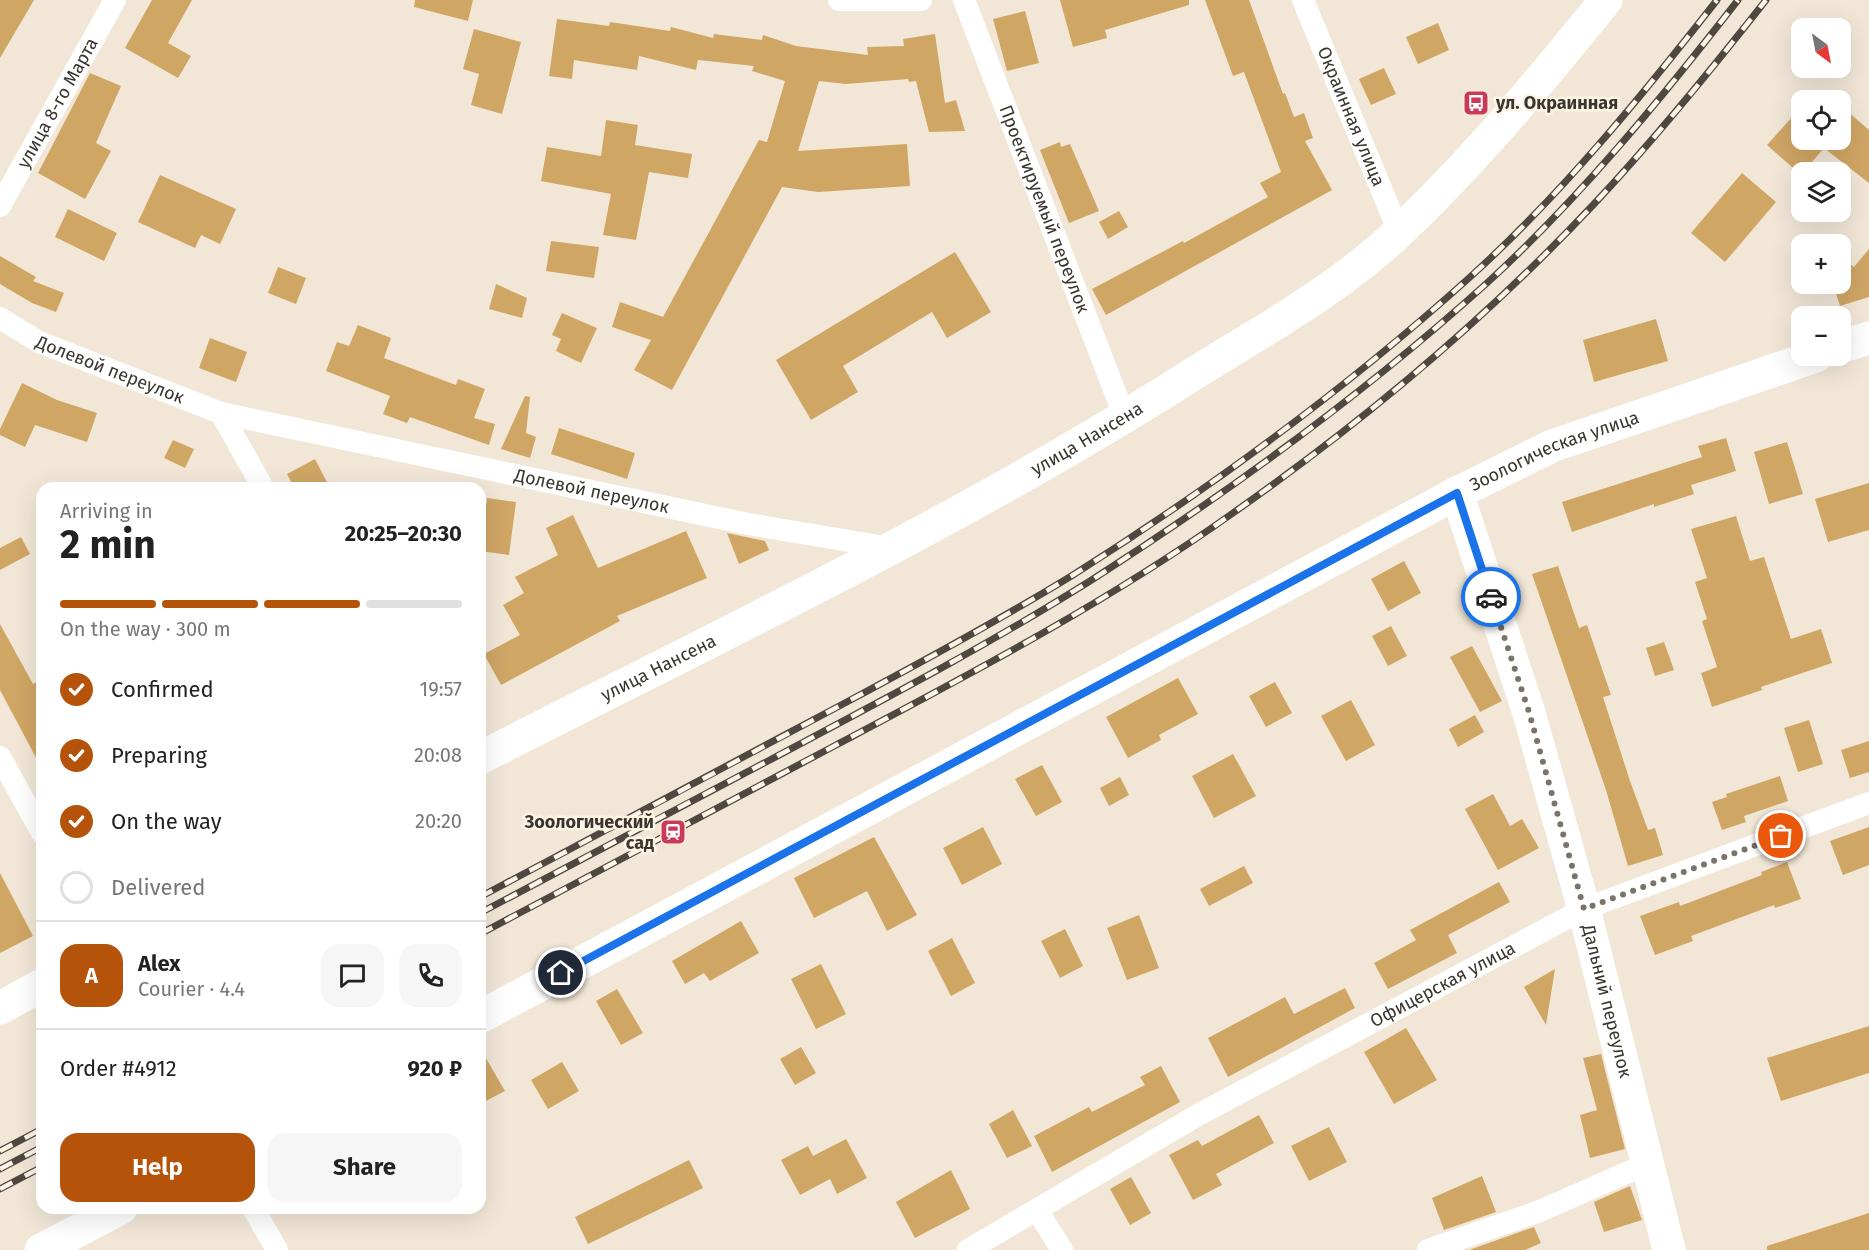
<!DOCTYPE html>
<html lang="en">
<head>
<meta charset="utf-8">
<style>
	body { margin:0; font-family:"Fira Sans",sans-serif; background:#f6f6f6; color:#222; height:100vh; display:flex; flex-direction:column; font-size:22px; white-space:nowrap }
	* { box-sizing:border-box; margin:0 }
	p { font-size:20px; color:#767676 }
	.icon { flex:none; width:33px; height:33px; fill:none; stroke:currentColor; stroke-width:2; stroke-linecap:round; stroke-linejoin:round }
	.map { position:relative; flex:1; overflow:hidden }
	.side { position:absolute; left:36px; top:482px; width:450px; height:732px; display:flex; flex-direction:column; background:#fff; border-radius:18px; box-shadow:0 6px 24px #0002 }
	.side>* { flex:none }
	.needle { width:39px; rotate:148deg }
	.fabs { position:absolute; left:1791px; top:18px; display:grid; gap:12px }
	.fabs a { display:grid; place-items:center; width:60px; height:60px; border-radius:12px; background:#fff; box-shadow:0 6px 24px #0002; font-size:30px }
	.pin { position:absolute; display:grid; place-items:center; width:51px; height:51px; color:#fff; margin:-26px; border:3px solid #fff; border-radius:50%; box-shadow:0 2px 6px #0007 }
	.courier { position:absolute; display:grid; place-items:center; width:60px; height:60px; margin:-30px; border:4px solid #1a73e8; border-radius:50%; background:#fff; color:#222; box-shadow:0 2px 8px #0007 }
	.summary em { font-style:normal; font-weight:700 }
	.summary div { display:flex; flex-direction:column-reverse }
	.summary { display:flex; align-items:center; justify-content:space-between; height:102px; padding:0 24px }
	h1 { font-size:39px; font-weight:700; line-height:45px }
	.bar { display:grid; grid-template-columns:repeat(4,1fr); gap:9px 6px; align-content:center; height:72px; padding:0 24px }
	.bar i { height:8px; border-radius:4px; background:#e0e0e0 }
	.bar .selected { background:#b45309 }
	.bar p { grid-column:span 4 }
	.line { display:flex; align-items:center; gap:15px; padding:0 24px; border-top:2px solid #e0e0e0 }
	.line div { flex:1 }
	.round { display:grid; place-items:center; flex:none; width:63px; height:63px; border-radius:18px; background:#f6f6f6 }
	ol { padding:0 24px; list-style:none }
	li { display:flex; align-items:center; gap:18px; height:66px }
	li p { margin-inline-start:auto }
	li .icon { padding:6px; border-radius:50%; background:#b45309; color:#fff; stroke-width:4 }
	li:last-child { color:#767676 }
	li i { width:33px; height:33px; border:3px solid #e0e0e0; border-radius:50% }
	.cta { display:flex; gap:12px; margin-top:auto; padding:12px 24px }
	.cta a { flex:1; height:69px; border-radius:18px; background:#b45309; color:#fff; font-size:24px; font-weight:700; line-height:69px; text-align:center }
	.cta a+a { background:#f6f6f6; color:#222 }
	.map>svg:first-child { display:block }
	.building { fill:#d0a665 }
	.lines { fill:none; stroke-linecap:round; stroke-linejoin:round }
	.street { stroke:#fff; stroke-width:22 }
	.secondary { stroke:#fff; stroke-width:33 }
	.primary { stroke:#fff; stroke-width:33 }
	.rail-casing { stroke:#4e4841; stroke-width:7 }
	.rail { stroke:#fef5e7; stroke-width:4.5; stroke-dasharray:14; stroke-linecap:butt }
	.done { stroke:#7a736a; stroke-width:6; stroke-dasharray:0 10.8 }
	.route { stroke:#1a73e8; stroke-width:8 }
	.labels { text-anchor:middle; dominant-baseline:central; stroke-width:5; stroke-linejoin:round; paint-order:stroke }
	.street-label { font-size:18px; fill:#3a352f; stroke:#fef5e7 }
	.poi-label { font-size:18px; font-weight:bold; fill:#3a352f; stroke:#fef5e7; text-anchor:start }
</style>
</head>
<body>
<div class="map">
<svg width="1869" height="1250" viewBox="0 0 1869 1250">
	<rect width="100%" height="100%" fill="#f2e7d7"/>
	<path class="building" d="M 0,0 L 34,0 L 0,58 Z
		M 152,0 L 192,0 L 168,43 L 191,56 L 178,78 L 125,48 Z
		M 415,0 L 473,0 L 468,21 L 414,7 Z
		M 1060,0 L 1189,0 L 1189,5 L 1105,30 L 1107,38 L 1073,47 Z
		M 1205,0 L 1249,0 L 1283,94 L 1285,93 L 1294,117 L 1304,113 L 1313,138 L 1305,141 L 1332,190 L 1106,315 L 1092,289 L 1183,241 L 1184,243 L 1268,197 L 1260,183 L 1281,172 L 1244,72 L 1233,76 Z
		M 1025,11 L 1039,63 L 1007,71 L 993,19 Z
		M 557,19 L 609,26 L 610,22 L 670,31 L 671,27 L 713,38 L 714,34 L 762,40 L 763,35 L 796,46 L 868,55 L 867,47 L 904,46 L 903,39 L 935,34 L 945,103 L 956,100 L 965,131 L 929,132 L 916,81 L 909,82 L 908,79 L 846,84 L 819,81 L 798,151 L 907,144 L 910,186 L 818,192 L 782,187 L 672,390 L 634,370 L 651,340 L 612,327 L 620,302 L 663,317 L 759,140 L 767,142 L 785,81 L 752,71 L 754,66 L 698,60 L 696,70 L 639,56 L 637,70 L 574,60 L 572,79 L 549,76 Z
		M 1438,23 L 1449,50 L 1418,64 L 1406,37 Z
		M 474,29 L 521,42 L 502,114 L 471,105 L 479,74 L 463,69 Z
		M 1384,68 L 1396,94 L 1371,105 L 1359,79 Z
		M 90,73 L 121,86 L 96,143 L 111,151 L 85,199 L 38,173 Z
		M 1840,105 L 1869,130 L 1869,183 L 1824,148 L 1801,175 L 1767,145 L 1802,106 L 1802,140 L 1840,140 Z
		M 606,120 L 638,125 L 635,145 L 692,154 L 688,178 L 649,172 L 636,240 L 603,235 L 611,194 L 541,181 L 547,147 L 601,156 Z
		M 1060,142 L 1061,147 L 1070,144 L 1099,211 L 1069,223 L 1040,150 Z
		M 1742,173 L 1776,202 L 1725,262 L 1691,233 Z
		M 160,175 L 236,209 L 220,244 L 201,235 L 195,248 L 138,222 Z
		M 68,209 L 117,233 L 104,261 L 55,237 Z
		M 1119,211 L 1128,227 L 1108,239 L 1099,222 Z
		M 551,241 L 599,247 L 594,278 L 546,271 Z
		M 1869,249 L 1869,297 L 1840,306 L 1833,284 L 1840,284 L 1840,256 L 1854,267 Z
		M 955,252 L 991,312 L 947,338 L 932,312 L 843,366 L 858,392 L 811,420 L 776,360 Z
		M 0,256 L 36,277 L 33,281 L 64,293 L 56,312 L 32,303 L 0,284 Z
		M 278,267 L 306,278 L 296,304 L 268,293 Z
		M 496,284 L 527,298 L 522,318 L 489,309 Z
		M 562,313 L 597,328 L 581,363 L 556,351 L 561,339 L 552,335 Z
		M 1656,319 L 1668,361 L 1594,382 L 1583,340 Z
		M 358,325 L 391,338 L 384,358 L 456,385 L 458,379 L 485,389 L 474,418 L 495,424 L 489,445 L 410,417 L 407,423 L 383,414 L 390,396 L 326,371 L 337,342 L 349,346 Z
		M 210,338 L 247,352 L 236,382 L 199,368 Z
		M 22,383 L 57,400 L 97,413 L 87,442 L 35,425 L 25,447 L 0,435 L 0,429 Z
		M 525,396 L 530,397 L 526,433 L 536,437 L 530,458 L 501,449 Z
		M 559,428 L 635,453 L 627,479 L 551,454 Z
		M 1726,438 L 1736,471 L 1691,485 L 1694,494 L 1654,507 L 1654,504 L 1572,532 L 1562,502 L 1702,457 L 1698,446 Z
		M 173,440 L 194,449 L 185,468 L 164,458 Z
		M 1787,442 L 1803,494 L 1769,504 L 1754,452 Z
		M 315,459 L 330,488 L 294,488 L 287,474 Z
		M 1869,483 L 1869,530 L 1828,542 L 1815,499 Z
		M 487,498 L 516,502 L 509,555 L 480,551 Z
		M 573,515 L 598,568 L 686,531 L 707,578 L 617,616 L 620,621 L 501,685 L 484,654 L 520,635 L 503,605 L 524,593 L 515,577 L 558,555 L 546,528 Z
		M 1736,516 L 1750,561 L 1764,557 L 1791,639 L 1821,629 L 1832,663 L 1761,687 L 1762,690 L 1712,707 L 1701,673 L 1717,667 L 1702,621 L 1707,619 L 1695,582 L 1707,578 L 1691,529 Z
		M 727,533 L 765,541 L 769,550 L 739,564 Z
		M 21,537 L 30,554 L 0,570 L 0,548 Z
		M 1404,561 L 1421,593 L 1388,611 L 1371,579 Z
		M 1558,566 L 1579,628 L 1587,625 L 1611,695 L 1603,697 L 1630,781 L 1648,830 L 1655,828 L 1663,855 L 1628,866 L 1606,790 L 1532,574 Z
		M 0,624 L 33,684 L 42,679 L 42,769 L 0,690 Z
		M 1391,626 L 1407,656 L 1388,666 L 1372,636 Z
		M 1664,642 L 1674,670 L 1655,676 L 1646,648 Z
		M 1472,646 L 1502,701 L 1480,712 L 1450,657 Z
		M 1178,678 L 1198,714 L 1159,735 L 1161,740 L 1128,758 L 1106,717 Z
		M 1275,682 L 1292,713 L 1266,727 L 1249,696 Z
		M 1351,700 L 1375,745 L 1346,761 L 1321,716 Z
		M 1475,715 L 1484,732 L 1458,747 L 1449,729 Z
		M 1809,720 L 1823,764 L 1798,772 L 1784,728 Z
		M 1869,741 L 1869,772 L 1850,778 L 1841,750 Z
		M 1233,754 L 1256,796 L 1214,818 L 1192,776 Z
		M 1042,765 L 1062,802 L 1036,816 L 1015,779 Z
		M 1780,776 L 1788,801 L 1744,816 L 1746,822 L 1722,830 L 1712,802 L 1727,797 L 1726,794 Z
		M 1120,777 L 1129,795 L 1109,806 L 1100,788 Z
		M 1493,794 L 1510,826 L 1522,819 L 1539,848 L 1498,870 L 1465,809 Z
		M 983,827 L 1002,864 L 962,885 L 943,848 Z
		M 1869,827 L 1869,865 L 1843,875 L 1830,841 Z
		M 874,837 L 917,915 L 887,931 L 867,891 L 814,918 L 794,878 Z
		M 1787,862 L 1801,899 L 1775,908 L 1774,905 L 1691,936 L 1693,941 L 1655,955 L 1640,916 L 1679,902 L 1680,906 L 1762,875 L 1761,872 Z
		M 1244,866 L 1253,883 L 1209,906 L 1200,889 Z
		M 0,873 L 33,936 L 0,953 Z
		M 1499,882 L 1510,902 L 1448,935 L 1457,953 L 1388,989 L 1374,963 L 1416,940 L 1410,930 Z
		M 1139,915 L 1159,968 L 1127,980 L 1107,928 Z
		M 741,921 L 759,953 L 710,981 L 704,973 L 685,984 L 672,961 Z
		M 1065,929 L 1083,966 L 1060,978 L 1041,941 Z
		M 952,938 L 975,983 L 951,996 L 928,951 Z
		M 821,964 L 846,1014 L 816,1029 L 791,979 Z
		M 1555,969 L 1546,1025 L 1524,987 Z
		M 1345,988 L 1355,1008 L 1228,1077 L 1208,1038 L 1285,997 L 1294,1014 Z
		M 617,989 L 643,1033 L 621,1045 L 596,1001 Z
		M 1869,1026 L 1869,1073 L 1781,1101 L 1767,1058 Z
		M 1406,1028 L 1437,1080 L 1394,1104 L 1364,1052 Z
		M 801,1047 L 816,1073 L 795,1085 L 780,1059 Z
		M 480,1048 L 505,1091 L 480,1104 Z
		M 1601,1054 L 1625,1149 L 1590,1158 L 1580,1115 L 1597,1110 L 1583,1058 Z
		M 562,1062 L 579,1091 L 548,1109 L 531,1080 Z
		M 1161,1066 L 1180,1102 L 1052,1172 L 1034,1136 L 1089,1107 L 1092,1112 L 1145,1085 L 1140,1077 Z
		M 1013,1110 L 1032,1146 L 1007,1158 L 989,1124 Z
		M 1259,1115 L 1274,1143 L 1216,1174 L 1222,1185 L 1193,1200 L 1169,1155 L 1198,1140 L 1202,1146 Z
		M 1329,1127 L 1347,1162 L 1309,1181 L 1291,1146 Z
		M 846,1139 L 867,1178 L 837,1194 L 830,1179 L 800,1195 L 781,1160 L 808,1146 L 813,1156 Z
		M 689,1160 L 703,1188 L 588,1244 L 575,1217 Z
		M 951,1170 L 970,1209 L 915,1238 L 896,1202 Z
		M 1482,1176 L 1496,1212 L 1444,1230 L 1432,1198 Z
		M 1131,1177 L 1151,1213 L 1130,1225 L 1110,1189 Z
		M 1630,1186 L 1642,1220 L 1604,1232 L 1594,1202 Z
		M 1869,1213 L 1869,1250 L 1767,1250 L 1767,1246 Z
		M 1534,1227 L 1541,1243 L 1525,1250 L 1469,1250 Z"/>
	<g class="lines">
		<g class="street">
			<path d="M 839,0 L 921,0"/>
			<path id="s1" d="M 964,0 L 1125,418"/>
			<path id="s2" d="M 1303,0 L 1399,232"/>
			<path id="s3" d="M 0,206 L 115,0"/>
			<path id="s4" d="M 0,318 L 39,342 L 221,413 L 748,524 L 891,548"/>
			<path d="M 221,413 L 263,488"/>
			<path d="M 0,757 L 42,833"/>
			<path d="M 253,1208 L 277,1250"/>
			<path d="M 1037,1210 L 1062,1250"/>
			<path id="s5" d="M 968,1250 L 1198,1115 L 1584,909 L 1869,803"/>
			<path d="M 1428,1250 L 1540,1211 L 1649,1163"/>
		</g>
		<g class="secondary">
			<path id="s6" d="M 1457,493 L 1529,713 L 1584,909 L 1669,1250"/>
			<path id="s7" d="M 480,758 C 719,636 964,520 1190,376 C 1262,331 1338,290 1400,231 C 1475,160 1541,80 1606,0"/>
			<path d="M 0,1008 L 42,985"/>
		</g>
		<g class="primary">
			<path d="M 1840,347 L 1869,338"/>
			<path id="s8" d="M 480,1017 L 1457,493 L 1552,446 L 1816,356"/>
			<path d="M 41,1250 L 121,1208"/>
		</g>
		<g class="rail-casing">
			<path id="rail" d="M 480,897 C 601,833 722,769 843,704 C 920,663 998,621 1073,575 C 1212,487 1347,388 1469,278 C 1561,195 1641,97 1717,0
				M 480,913 C 575,863 670,812 766,762 C 875,704 985,647 1090,581 C 1229,492 1364,394 1487,283 C 1580,198 1661,99 1738,0
				M 480,934 C 599,871 717,808 836,745 C 972,673 1108,602 1233,513 C 1363,422 1486,319 1594,204 C 1655,139 1711,70 1766,0
				M 0,1151 L 42,1129
				M 0,1169 L 42,1147
				M 0,1189 L 42,1167"/>
		</g>
		<use href="#rail" class="rail"/>
	</g>
	<g class="lines">
		<path class="done" d="M 1491,597 L 1529,712 L 1584,909 L 1781,836"/>
		<path class="route" d="M 561,973 L 1457,493 L 1491,597"/>
	</g>
	<defs>
		<g id="bus-square" transform="scale(1.35)"><rect x="-9" y="-9" width="18" height="18" rx="4" fill="#ca3a58" stroke="#fef5e7"/><path d="M-5-6H5V4H4V6H2V4H-2V6H-4V4H-5ZM-3.5-4V0h7V-4ZM-3.5 1.2v1.5H-2V1.2ZM2 1.2v1.5H3.5V1.2Z" fill="#fff"/></g>
		<g id="station-square" transform="scale(1.35)"><rect x="-9" y="-9" width="18" height="18" rx="4" fill="#ca3a58" stroke="#fef5e7"/><path d="M-3-6H3Q5-6 5-4V2Q5 4 3 4L4.5 6H3L1.5 4h-3L-3 6H-4.5L-3 4Q-5 4-5 2V-4Q-5-6-3-6ZM-3.5-4v3h7v-3ZM-3.5 1v1.5H-2V1ZM2 1v1.5H3.5V1Z" fill="#fff"/></g>
	</defs>
	<g fill-rule="evenodd">
		<use href="#bus-square" x="1476" y="103"/>
		<use href="#station-square" x="673" y="832"/>
	</g>
	<g class="labels">
		<g class="street-label">
			<text stroke="none"><textPath href="#s3" startOffset="118">улица 8-го Марта</textPath></text>
			<text stroke="none"><textPath href="#s2" startOffset="126">Окраинная улица</textPath></text>
			<text stroke="none"><textPath href="#s1" startOffset="224">Проектируемый переулок</textPath></text>
			<text stroke="none"><textPath href="#s4" startOffset="122">Долевой переулок</textPath></text>
			<text stroke="none"><textPath href="#s7" startOffset="686">улица Нансена</textPath></text>
			<text stroke="none"><textPath href="#s8" startOffset="1215">Зоологическая улица</textPath></text>
			<text stroke="none"><textPath href="#s4" startOffset="620">Долевой переулок</textPath></text>
			<text stroke="none"><textPath href="#s7" startOffset="200">улица Нансена</textPath></text>
			<text stroke="none"><textPath href="#s5" startOffset="544">Офицерская улица</textPath></text>
			<text stroke="none"><textPath href="#s6" startOffset="530">Дальний переулок</textPath></text>
		</g>
		<g class="poi-label">
			<text x="1496" y="103">ул. Окраинная</text>
			<text x="654" y="822" text-anchor="end">Зоологический<tspan x="654" dy="21">сад</tspan></text>
		</g>
	</g>
</svg>
<div class="fabs">
<a><svg class="needle" viewBox="-14 -14 28 28"><path d="M0-13l5 13h-10z" fill="#e53935"/><path d="M0 13l5-13h-10z" fill="#767676"/></svg></a>
<a><svg class="icon" aria-label="locate" viewBox="0 0 24 24"><circle cx="12" cy="12" r="6"/><path d="M12 2v4M12 18v4M2 12h4M18 12h4"/></svg></a>
<a><svg class="icon" aria-label="layers" viewBox="0 0 24 24"><path d="M12 4l9 5-9 5-9-5zM3 14l9 5 9-5"/></svg></a>
<a>+</a>
<a>−</a>
</div>
<div class="pin" style="left:1781px;top:836px;background:#ea580c"><svg class="icon" aria-label="bag" viewBox="0 0 24 24"><path d="M5 8h14l-1 12H6zM9 8a3 3 0 0 1 6 0"/></svg></div>
<div class="pin" style="left:561px;top:973px;background:#1f2937"><svg class="icon" aria-label="home" viewBox="0 0 24 24"><path d="M3 11l9-7 9 7M6 9v11h12V9"/></svg></div>
<div class="courier" style="left:1491px;top:597px"><svg class="icon" aria-label="car" viewBox="0 0 24 24"><path d="M5 17H2v-5l4-1 3-4h7l3 4 3 1v5h-3M9 17h6M6 11h13"/><circle cx="7" cy="17" r="2"/><circle cx="17" cy="17" r="2"/></svg></div>
<section class="side">
<div class="summary"><div><h1>2 min</h1><p>Arriving in</p></div><em>20:25–20:30</em></div>
<div class="bar"><i class="selected"></i><i class="selected"></i><i class="selected"></i><i></i><p>On the way · 300 m</p></div>
<ol>
<li><svg class="icon" aria-label="check" viewBox="0 0 24 24"><path d="M5 12l5 5 9-10"/></svg>Confirmed<p>19:57</p></li>
<li><svg class="icon" aria-label="check" viewBox="0 0 24 24"><path d="M5 12l5 5 9-10"/></svg>Preparing<p>20:08</p></li>
<li><svg class="icon" aria-label="check" viewBox="0 0 24 24"><path d="M5 12l5 5 9-10"/></svg>On the way<p>20:20</p></li>
<li><i></i>Delivered</li>
</ol>
<div class="line" style="height:108px"><b class="round" style="background:#b45309;color:#fff">A</b><div><b>Alex</b><p>Courier · 4.4</p></div><a class="round"><svg class="icon" aria-label="chat" viewBox="0 0 24 24"><path d="M4 5h16v11H9l-5 4z"/></svg></a><a class="round"><svg class="icon" aria-label="phone" viewBox="0 0 24 24"><path d="M5 4h4l2 5-3 2q2 4 5 5l2-3 5 2v4C11 20 4 13 5 4z"/></svg></a></div>
<div class="line" style="height:78px"><div>Order #4912</div><b>920 ₽</b></div>
<div class="cta"><a>Help</a><a>Share</a></div>
</section>
</div>
</body>
</html>
